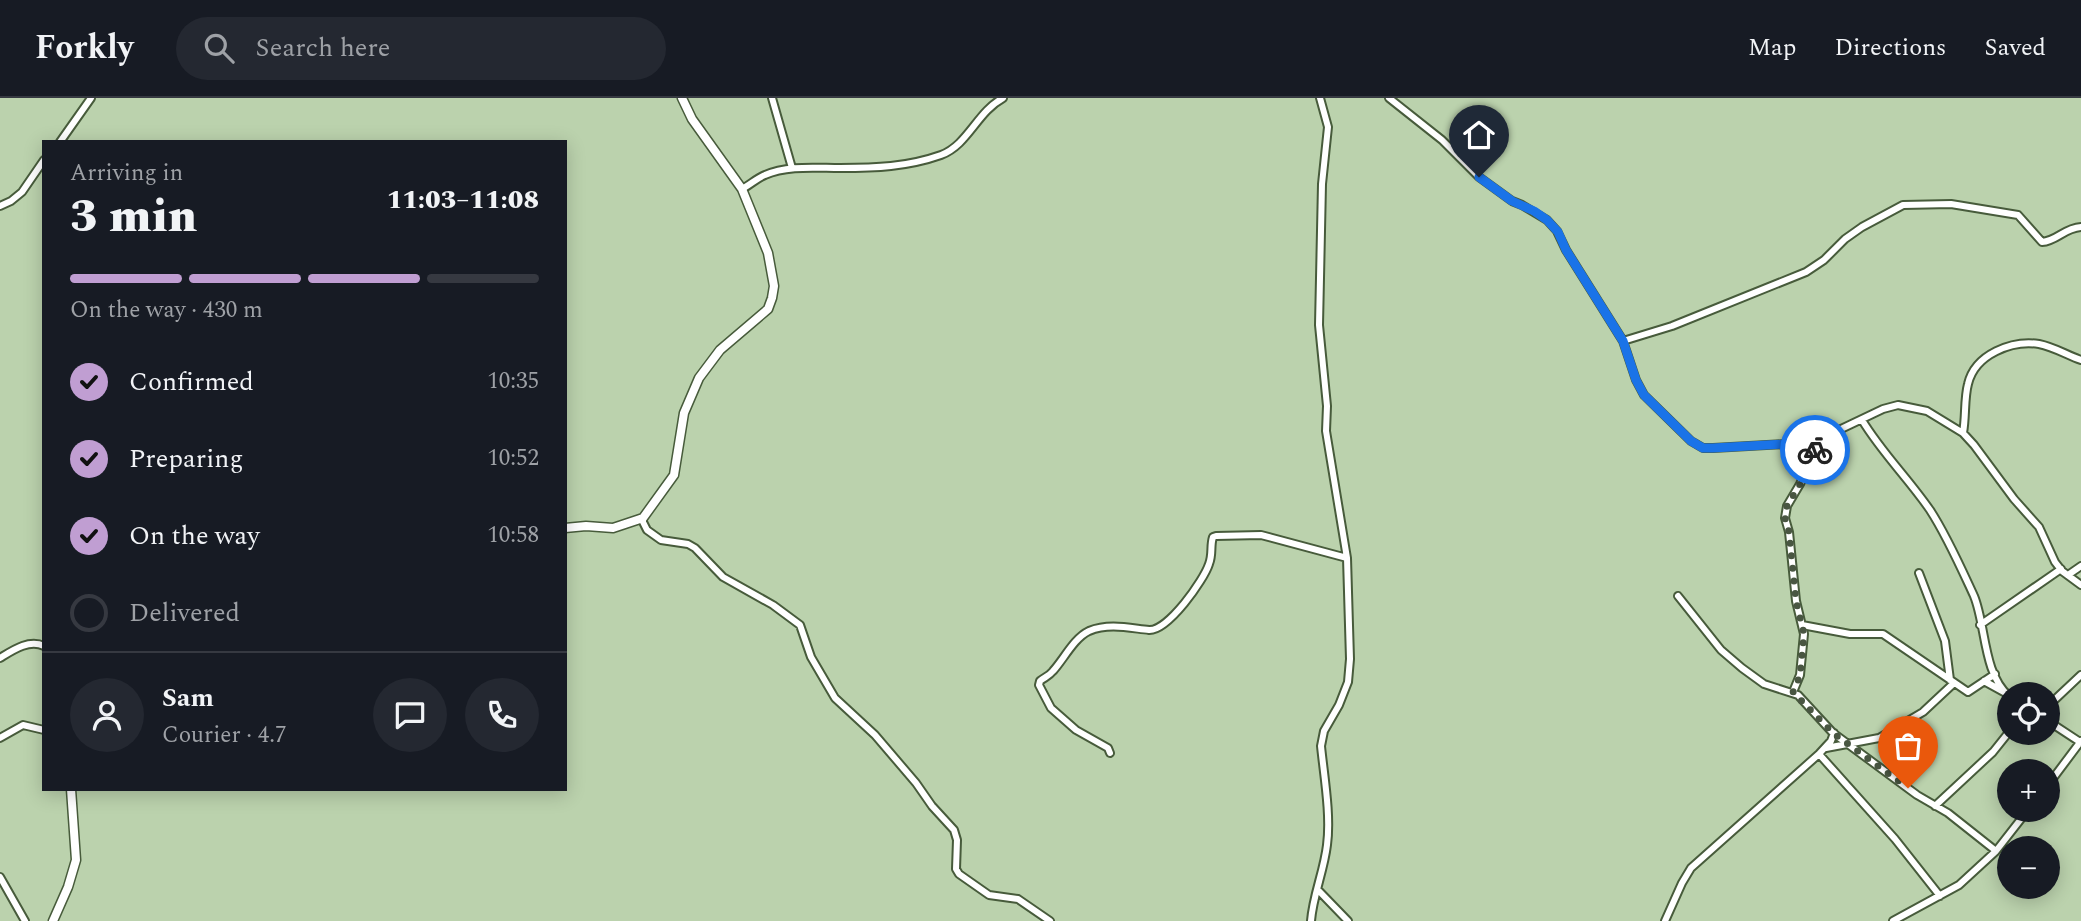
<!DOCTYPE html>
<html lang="en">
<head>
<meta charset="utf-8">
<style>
	body { margin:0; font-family:Spectral,serif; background:#242831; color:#f1f3f6; height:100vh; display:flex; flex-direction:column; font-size:26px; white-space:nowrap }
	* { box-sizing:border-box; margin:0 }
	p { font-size:23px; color:#9ea1a6 }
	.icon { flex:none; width:38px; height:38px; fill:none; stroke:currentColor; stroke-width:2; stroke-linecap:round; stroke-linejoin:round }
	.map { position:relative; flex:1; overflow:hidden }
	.side { position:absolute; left:42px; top:42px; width:525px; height:651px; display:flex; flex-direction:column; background:#171b24; border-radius:0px; box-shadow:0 4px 18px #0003 }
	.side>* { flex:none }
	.tools { position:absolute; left:1997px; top:584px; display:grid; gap:14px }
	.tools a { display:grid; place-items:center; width:63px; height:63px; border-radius:50%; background:#171b24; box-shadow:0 4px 18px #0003; font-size:35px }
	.pin { position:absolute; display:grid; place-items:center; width:60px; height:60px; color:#fff; margin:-72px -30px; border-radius:50% 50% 50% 0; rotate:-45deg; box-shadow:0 0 7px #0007 }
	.pin .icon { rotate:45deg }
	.courier { position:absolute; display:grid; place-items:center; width:70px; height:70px; margin:-35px; border:5px solid #1a73e8; border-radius:50%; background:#fff; color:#222; box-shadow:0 2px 9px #0007 }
	.headline em { font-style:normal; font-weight:800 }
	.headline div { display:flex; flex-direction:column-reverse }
	.headline { display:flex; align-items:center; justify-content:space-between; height:119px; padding:0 28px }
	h1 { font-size:46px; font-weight:800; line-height:52px }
	.bar { display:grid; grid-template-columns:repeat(4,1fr); gap:10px 7px; align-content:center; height:84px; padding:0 28px }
	.bar i { height:9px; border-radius:5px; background:#363941 }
	.bar .on { background:#c09ed2 }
	.bar p { grid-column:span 4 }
	.line { display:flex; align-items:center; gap:18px; padding:0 28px; border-top:2px solid #363941 }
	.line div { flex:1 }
	.round { display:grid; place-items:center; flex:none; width:74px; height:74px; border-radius:37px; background:#242831 }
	ol { padding:0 28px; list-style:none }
	li { display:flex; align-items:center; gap:21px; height:77px }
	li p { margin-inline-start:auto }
	li .icon { padding:7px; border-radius:50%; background:#c09ed2; color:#111; stroke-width:4 }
	li:last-child { color:#9ea1a6 }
	li i { width:38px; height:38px; border:4px solid #363941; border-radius:50% }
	header { display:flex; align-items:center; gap:42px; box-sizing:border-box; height:98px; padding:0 35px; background:#171b24; border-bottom:2px solid #363941 }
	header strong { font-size:33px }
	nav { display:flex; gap:38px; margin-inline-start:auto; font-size:24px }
	.search { width:490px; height:63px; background:#242831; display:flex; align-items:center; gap:18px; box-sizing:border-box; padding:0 24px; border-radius:38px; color:#9ea1a6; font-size:26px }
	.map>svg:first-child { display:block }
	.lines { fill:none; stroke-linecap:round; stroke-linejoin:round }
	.minor-casing { stroke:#475b3b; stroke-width:10 }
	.tertiary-casing { stroke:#475b3b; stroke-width:11 }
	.minor { stroke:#fff; stroke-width:6 }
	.tertiary { stroke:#fff; stroke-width:8 }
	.done { stroke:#495642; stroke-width:7; stroke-dasharray:0 12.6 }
	.route { stroke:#1a73e8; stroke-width:9 }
</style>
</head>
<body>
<header>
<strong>Forkly</strong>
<div class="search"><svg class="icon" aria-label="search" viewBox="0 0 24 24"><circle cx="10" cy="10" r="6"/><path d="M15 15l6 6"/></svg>Search here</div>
<nav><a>Map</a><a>Directions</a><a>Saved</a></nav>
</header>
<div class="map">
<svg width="2081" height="823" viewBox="0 0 2081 823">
	<rect width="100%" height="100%" fill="#bbd2ad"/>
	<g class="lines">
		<g class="minor-casing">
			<path id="minor" d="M 772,0 L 792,70
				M 1389,0 L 1442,42 L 1479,79 L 1512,103 L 1522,107 L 1547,122 L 1557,133 L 1566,152 L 1623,243 L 1636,282 L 1644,297 L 1691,343 L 1703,350 L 1713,350 L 1803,345 L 1820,341 L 1883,311 L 1898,307 L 1927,313 L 1963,335 L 1974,347 L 2014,401 L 2039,429 L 2055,464 L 2062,473 L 2081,487
				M 60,44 L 91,0
				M 742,91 C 750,87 757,80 765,77 C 787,67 816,70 840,70 C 875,70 907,69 941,57 C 968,47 977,14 1003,0
				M 0,108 L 11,103 L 22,94 L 44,62
				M 1623,243 L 1672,228 L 1806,174 L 1824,162 L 1845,141 L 1862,129 L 1903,107 L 1951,106 L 2018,117 L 2042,144 C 2057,143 2064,130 2081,129
				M 1862,322 C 1882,355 1908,380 1930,412 C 1947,438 1961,470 1974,498 C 1986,527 1983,576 2009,598
				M 1963,335 C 1966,319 1964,301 1968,286 C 1975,256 2012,242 2039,246 C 2054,249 2067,257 2081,262
				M 643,420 L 643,424 L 647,432 L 661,442 L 688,446 L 695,450 L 723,479 L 773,507 L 800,527 L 811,559 L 835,600 L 875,637 L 916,685 L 932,708 L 954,732 L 957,742 L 956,771 L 959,776 L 989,797 L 1018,801 L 1050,823
				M 1919,475 L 1945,543 L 1950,582
				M 2068,477 L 2081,468
				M 1678,498 L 1721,552 L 1742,570 L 1764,586 L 1798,597 L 1833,635 L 1917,697 L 1948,715 L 1996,753
				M 1802,527 L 1850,536 L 1883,536 L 1968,594 L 1995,576
				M 1980,527 L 2061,471
				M 0,560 C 13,552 29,541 44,548
				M 1984,583 L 2004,594
				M 1793,594 L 1800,577 L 1804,536 L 1796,503 L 1789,434 L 1785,420 L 1787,408 L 1800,386 L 1820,341
				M 2048,608 L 2081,577
				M 2048,623 L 2080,644
				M 0,640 L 23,627 L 44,632
				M 1826,650 L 1879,640 L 1923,614 L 1954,585
				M 1110,655 L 1108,650 L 1076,632 L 1051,610 L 1039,587 L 1040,583 C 1045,579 1049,578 1053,573 C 1064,561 1074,540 1089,533 C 1109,525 1129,530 1149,532 C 1168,533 1204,482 1209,466 C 1213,456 1210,448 1213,439 L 1216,438 L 1261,437 L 1347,460
				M 1819,656 L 1895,741 L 1940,798
				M 2048,687 L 2081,643
				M 1935,708 L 1993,654 L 2009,634
				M 0,779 L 25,823
				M 1318,792 L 1348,823
				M 1311,823 C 1313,797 1324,773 1327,747 C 1331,717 1324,678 1321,648 L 1324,633 L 1339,607 L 1348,584 L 1350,561 L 1347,460 L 1326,333 L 1327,308 L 1319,227 L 1322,86 L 1328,29 L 1320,0
				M 1665,823 L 1682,785 L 1691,770 L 1819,656 L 1831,643 L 1834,635
				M 1893,823 L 1959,787 L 1996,753 L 2028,712"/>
		</g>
		<g class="tertiary-casing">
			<path id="tertiary" d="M 565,430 L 586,428 L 613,430 L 643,420 L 674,377 L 684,315 L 699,280 L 720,252 L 768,211 L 772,200 L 774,188 L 768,155 L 742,91 L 692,21 L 682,0
				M 53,823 L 68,789 L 76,762 L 71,691"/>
		</g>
		<use href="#minor" class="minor"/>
		<use href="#tertiary" class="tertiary"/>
	</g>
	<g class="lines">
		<path class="done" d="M 1815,352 L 1800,386 L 1787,408 L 1785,420 L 1789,434 L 1796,503 L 1804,536 L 1800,578 L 1793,594 L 1833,635 L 1908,690"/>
		<path class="route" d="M 1479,79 L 1512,103 L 1534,113 L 1547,122 L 1558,134 L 1566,152 L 1623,243 L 1636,282 L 1644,297 L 1691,343 L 1703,350 L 1713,350 L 1803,345 L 1820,341 L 1815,352"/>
	</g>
</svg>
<div class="tools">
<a><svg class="icon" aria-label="locate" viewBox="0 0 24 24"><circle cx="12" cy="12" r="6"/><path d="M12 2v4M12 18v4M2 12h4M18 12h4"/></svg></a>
<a>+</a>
<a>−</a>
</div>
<div class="pin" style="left:1908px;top:690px;background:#ea580c"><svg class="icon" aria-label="bag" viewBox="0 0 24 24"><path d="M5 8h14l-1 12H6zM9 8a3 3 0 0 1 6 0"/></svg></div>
<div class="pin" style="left:1479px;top:79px;background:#1f2937"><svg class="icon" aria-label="home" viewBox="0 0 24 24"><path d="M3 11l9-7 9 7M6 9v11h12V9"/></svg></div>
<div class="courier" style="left:1815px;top:352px"><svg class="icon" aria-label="bike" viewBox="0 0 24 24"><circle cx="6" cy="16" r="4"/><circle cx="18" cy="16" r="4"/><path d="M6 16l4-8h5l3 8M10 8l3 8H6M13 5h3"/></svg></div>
<section class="side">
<div class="headline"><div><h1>3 min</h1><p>Arriving in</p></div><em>11:03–11:08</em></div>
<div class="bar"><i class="on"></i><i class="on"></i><i class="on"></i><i></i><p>On the way · 430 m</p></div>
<ol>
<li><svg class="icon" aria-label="check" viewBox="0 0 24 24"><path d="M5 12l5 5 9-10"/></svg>Confirmed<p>10:35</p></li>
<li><svg class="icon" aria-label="check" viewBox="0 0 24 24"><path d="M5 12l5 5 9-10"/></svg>Preparing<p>10:52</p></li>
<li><svg class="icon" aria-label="check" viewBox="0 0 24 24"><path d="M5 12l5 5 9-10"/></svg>On the way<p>10:58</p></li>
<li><i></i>Delivered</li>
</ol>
<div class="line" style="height:126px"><a class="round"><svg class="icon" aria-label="person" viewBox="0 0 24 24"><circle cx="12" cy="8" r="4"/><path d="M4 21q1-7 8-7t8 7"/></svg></a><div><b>Sam</b><p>Courier · 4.7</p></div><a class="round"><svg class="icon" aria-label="chat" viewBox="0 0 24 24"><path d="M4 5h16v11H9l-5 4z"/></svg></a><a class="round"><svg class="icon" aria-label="phone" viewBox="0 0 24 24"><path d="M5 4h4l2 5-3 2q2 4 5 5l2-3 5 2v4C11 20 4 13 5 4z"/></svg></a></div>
</section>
</div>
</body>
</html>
